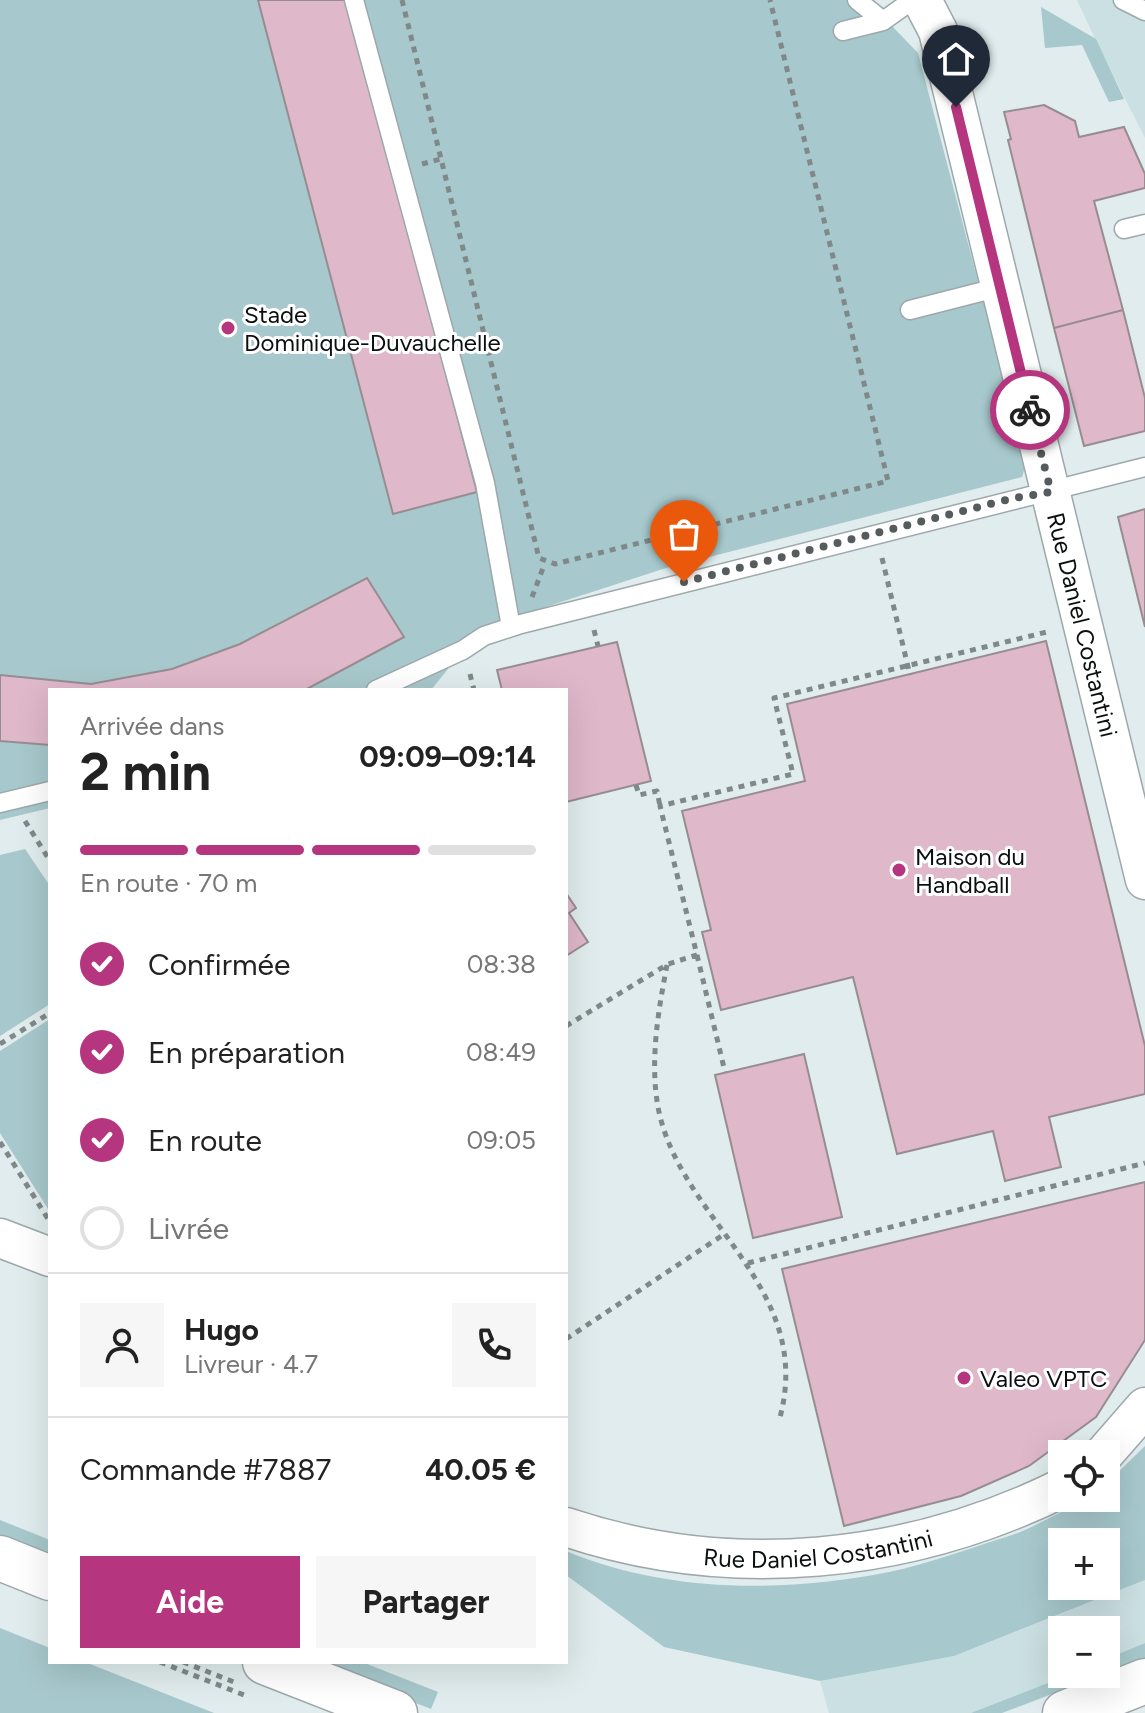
<!DOCTYPE html>
<html lang="fr">
<head>
<meta charset="utf-8">
<style>
	body { margin:0; font-family:Figtree,sans-serif; background:#f6f6f6; color:#222; height:100vh; display:flex; flex-direction:column; font-size:30px; white-space:nowrap }
	* { box-sizing:border-box; margin:0 }
	p { font-size:26px; color:#767676 }
	.icon { flex:none; width:44px; height:44px; fill:none; stroke:currentColor; stroke-width:2; stroke-linecap:round; stroke-linejoin:round }
	.map { position:relative; flex:1; overflow:hidden }
	.side { position:absolute; left:48px; top:688px; width:520px; height:976px; display:flex; flex-direction:column; background:#fff; border-radius:0px; box-shadow:0 8px 32px #0002 }
	.side>* { flex:none }
	.tools { position:absolute; left:1048px; top:1440px; display:grid; gap:16px }
	.tools a { display:grid; place-items:center; width:72px; height:72px; border-radius:0px; background:#fff; box-shadow:0 8px 32px #0002; font-size:40px }
	.pin { position:absolute; display:grid; place-items:center; width:68px; height:68px; color:#fff; margin:-82px -34px; border-radius:50% 50% 50% 0; rotate:-45deg; box-shadow:0 0 8px #0007 }
	.pin .icon { rotate:45deg }
	.courier { position:absolute; display:grid; place-items:center; width:80px; height:80px; margin:-40px; border:6px solid #b6357f; border-radius:50%; background:#fff; color:#222; box-shadow:0 2px 10px #0007 }
	.overview em { font-style:normal; font-weight:700 }
	.overview div { display:flex; flex-direction:column-reverse }
	.overview { display:flex; align-items:center; justify-content:space-between; height:136px; padding:0 32px }
	h1 { font-size:52px; font-weight:700; line-height:60px }
	.bar { display:grid; grid-template-columns:repeat(4,1fr); gap:12px 8px; align-content:center; height:96px; padding:0 32px }
	.bar i { height:10px; border-radius:6px; background:#e0e0e0 }
	.bar .current { background:#b6357f }
	.bar p { grid-column:span 4 }
	.line { display:flex; align-items:center; gap:20px; padding:0 32px; border-top:2px solid #e0e0e0 }
	.line div { flex:1 }
	.round { display:grid; place-items:center; flex:none; width:84px; height:84px; border-radius:0px; background:#f6f6f6 }
	ol { padding:0 32px; list-style:none }
	li { display:flex; align-items:center; gap:24px; height:88px }
	li p { margin-inline-start:auto }
	li .icon { padding:8px; border-radius:50%; background:#b6357f; color:#fff; stroke-width:4 }
	li:last-child { color:#767676 }
	li i { width:44px; height:44px; border:4px solid #e0e0e0; border-radius:50% }
	.cta { display:flex; gap:16px; margin-top:auto; padding:16px 32px }
	.cta a { flex:1; height:92px; border-radius:0px; background:#b6357f; color:#fff; font-size:32px; font-weight:700; line-height:92px; text-align:center }
	.cta a+a { background:#f6f6f6; color:#222 }
	.map>svg:first-child { display:block }
	.built { fill:#cbe0e3 }
	.green { fill:#a7c8cc; fill-rule:evenodd }
	.building { fill:#dfb8ca; stroke:#978d91; stroke-width:2 }
	.lines { fill:none; stroke-linecap:round; stroke-linejoin:round }
	.service-casing { stroke:#9da8aa; stroke-width:21 }
	.minor-casing { stroke:#9da8aa; stroke-width:41 }
	.secondary-casing { stroke:#9da8aa; stroke-width:47 }
	.path { stroke:#808989; stroke-width:5; stroke-dasharray:6 6; stroke-linecap:butt }
	.service { stroke:#fff; stroke-width:18 }
	.minor { stroke:#fff; stroke-width:38 }
	.secondary { stroke:#fff; stroke-width:44 }
	.done { stroke:#565c5d; stroke-width:8; stroke-dasharray:0 14.4 }
	.route { stroke:#b6357f; stroke-width:10 }
	.poi-dot { fill:#b6357f; stroke:#fff; stroke-width:3 }
	.labels { text-anchor:middle; dominant-baseline:central; stroke-width:6; stroke-linejoin:round; paint-order:stroke }
	.poi-label { font-size:24px; fill:#0b0f0f; stroke:#fff; text-anchor:start }
	.street-label { font-size:24px; fill:#0b0f0f; stroke:#fff }
</style>
</head>
<body>
<div class="map">
<svg width="1145" height="1713" viewBox="0 0 1145 1713">
	<rect width="100%" height="100%" fill="#e0eced"/>
	<path class="built" d="M 1077,0 L 1145,0 L 1145,138 L 1099,47 Z
		M 1145,1580 L 1145,1643 L 1106,1659 L 1106,1630 L 1062,1630 L 1062,1674 L 1071,1674 L 985,1709 L 971,1713 L 829,1713 L 820,1681 L 954,1656 Z"/>
	<path class="green" d="M 0,0 L 867,0 L 918,53 L 1026,464 L 1022,477 L 666,568 L 481,628 L 431,690 L 50,690 L 50,808 L 0,820 Z
		M 1041,7 L 1096,39 L 1124,99 L 1109,102 L 1082,45 L 1045,48 Z
		M 25,849 L 50,886 L 50,1004 L 0,1036 L 0,855 Z
		M 50,1019 L 50,1212 L 0,1133 L 0,1051 Z
		M 1145,1446 L 1145,1580 L 954,1656 L 820,1681 L 664,1647 L 566,1575 L 566,1551 C 666,1593 783,1593 889,1572 C 928,1564 967,1549 1006,1537 C 1038,1528 1077,1498 1106,1498 L 1106,1484 ZM 1062,1542 L 1106,1542 L 1106,1586 L 1062,1586 Z
		M 0,1520 L 50,1540 L 50,1559 L 0,1540 Z
		M 0,1628 L 50,1648 L 50,1662 L 85,1662 L 214,1713 L 0,1713 Z
		M 1145,1643 L 1145,1658 L 1106,1673 L 1106,1659 Z
		M 311,1662 L 362,1662 L 438,1692 L 431,1709 Z
		M 1071,1674 L 1104,1674 L 1002,1713 L 971,1713 Z"/>
	<path class="building" d="M 258,0 L 348,0 L 477,492 L 393,514 Z
		M 1044,105 L 1075,121 L 1079,137 L 1124,127 L 1145,174 L 1145,188 L 1094,201 L 1123,310 L 1054,328 L 1008,140 L 1011,139 L 1004,112 Z
		M 1123,310 L 1145,398 L 1145,431 L 1084,446 L 1054,328 Z
		M 1145,509 L 1145,627 L 1118,517 Z
		M 367,578 L 404,637 L 305,690 L 50,690 L 50,745 L 0,741 L 0,675 L 91,684 L 172,669 L 240,644 Z
		M 1046,641 L 1145,1046 L 1145,1094 L 1049,1117 L 1061,1167 L 1005,1181 L 993,1131 L 897,1154 L 853,977 L 721,1010 L 702,932 L 711,930 L 682,811 L 805,781 L 787,704 Z
		M 617,642 L 651,781 L 566,802 L 566,690 L 502,690 L 497,670 Z
		M 566,893 L 576,908 L 569,913 L 588,942 L 566,956 Z
		M 804,1054 L 842,1217 L 753,1238 L 715,1075 Z
		M 1145,1182 L 1145,1340 L 1096,1417 L 1029,1466 L 961,1496 L 844,1526 L 782,1269 Z"/>
	<g class="lines">
		<g class="service-casing">
			<path id="service" d="M 354,0 L 485,483 L 511,627
				M 857,0 L 883,21
				M 1123,0 L 1145,11
				M 843,31 L 883,21 L 907,4
				M 1124,229 L 1145,224
				M 910,310 L 1000,287
				M 376,690 L 463,650 L 484,636 L 521,624 L 1145,467
				M 0,803 L 50,791"/>
		</g>
		<g class="minor-casing">
			<g id="minor">
				<path id="s1" d="M 922,0 L 938,31 L 1145,880"/>
				<path d="M 0,1238 L 50,1257"/>
				<path d="M 1104,1454 L 1145,1407"/>
				<path id="s2" d="M 566,1527 C 730,1582 908,1564 1062,1488"/>
			</g>
		</g>
		<g class="secondary-casing">
			<path id="secondary" d="M 0,1558 L 50,1578
				M 265,1662 L 395,1713
				M 1065,1713 L 1145,1681"/>
		</g>
		<path class="path" d="M 402,0 L 539,558 L 555,564 L 888,481 L 770,0
			M 422,164 L 441,159
			M 882,558 L 910,675
			M 532,597 L 543,568
			M 594,630 L 598,646
			M 470,674 L 474,690
			M 636,785 L 639,795 L 657,791 L 660,806
			M 25,821 L 50,861
			M 697,955 L 725,1072
			M 667,965 C 658,1012 649,1064 659,1112 C 684,1225 817,1288 779,1421
			M 566,1026 L 668,964 L 697,955 L 660,806 L 793,774 L 774,698 L 1051,631
			M 0,1044 L 50,1013
			M 0,1142 L 48,1219
			M 748,1263 L 1145,1163
			M 566,1339 L 726,1233
			M 160,1662 L 244,1695
			M 183,1662 L 234,1682"/>
		<use href="#service" class="service"/>
		<use href="#minor" class="minor"/>
		<use href="#secondary" class="secondary"/>
	</g>
	<g class="lines">
		<path class="done" d="M 684,582 L 1014,498 L 1051,492 L 1030,410"/>
		<path class="route" d="M 956,107 L 1030,410"/>
	</g>
	<g class="poi-dot">
		<circle cx="228" cy="328" r="8"/>
		<circle cx="899" cy="870" r="8"/>
		<circle cx="964" cy="1378" r="8"/>
	</g>
	<g class="labels">
		<g class="poi-label">
			<text x="244" y="314">Stade<tspan x="244" dy="28">Dominique-Duvauchelle</tspan></text>
			<text x="915" y="856">Maison du<tspan x="915" dy="28">Handball</tspan></text>
			<text x="980" y="1378">Valeo VPTC</text>
		</g>
		<g class="street-label">
			<text stroke="none"><textPath href="#s1" startOffset="646">Rue Daniel Costantini</textPath></text>
			<text stroke="none"><textPath href="#s2" startOffset="256">Rue Daniel Costantini</textPath></text>
		</g>
	</g>
</svg>
<div class="tools">
<a><svg class="icon" aria-label="locate" viewBox="0 0 24 24"><circle cx="12" cy="12" r="6"/><path d="M12 2v4M12 18v4M2 12h4M18 12h4"/></svg></a>
<a>+</a>
<a>−</a>
</div>
<div class="pin" style="left:684px;top:582px;background:#ea580c"><svg class="icon" aria-label="bag" viewBox="0 0 24 24"><path d="M5 8h14l-1 12H6zM9 8a3 3 0 0 1 6 0"/></svg></div>
<div class="pin" style="left:956px;top:107px;background:#1f2937"><svg class="icon" aria-label="home" viewBox="0 0 24 24"><path d="M3 11l9-7 9 7M6 9v11h12V9"/></svg></div>
<div class="courier" style="left:1030px;top:410px"><svg class="icon" aria-label="bike" viewBox="0 0 24 24"><circle cx="6" cy="16" r="4"/><circle cx="18" cy="16" r="4"/><path d="M6 16l4-8h5l3 8M10 8l3 8H6M13 5h3"/></svg></div>
<section class="side">
<div class="overview"><div><h1>2 min</h1><p>Arrivée dans</p></div><em>09:09–09:14</em></div>
<div class="bar"><i class="current"></i><i class="current"></i><i class="current"></i><i></i><p>En route · 70 m</p></div>
<ol>
<li><svg class="icon" aria-label="check" viewBox="0 0 24 24"><path d="M5 12l5 5 9-10"/></svg>Confirmée<p>08:38</p></li>
<li><svg class="icon" aria-label="check" viewBox="0 0 24 24"><path d="M5 12l5 5 9-10"/></svg>En préparation<p>08:49</p></li>
<li><svg class="icon" aria-label="check" viewBox="0 0 24 24"><path d="M5 12l5 5 9-10"/></svg>En route<p>09:05</p></li>
<li><i></i>Livrée</li>
</ol>
<div class="line" style="height:144px"><a class="round"><svg class="icon" aria-label="person" viewBox="0 0 24 24"><circle cx="12" cy="8" r="4"/><path d="M4 21q1-7 8-7t8 7"/></svg></a><div><b>Hugo</b><p>Livreur · 4.7</p></div><a class="round"><svg class="icon" aria-label="phone" viewBox="0 0 24 24"><path d="M5 4h4l2 5-3 2q2 4 5 5l2-3 5 2v4C11 20 4 13 5 4z"/></svg></a></div>
<div class="line" style="height:104px"><div>Commande #7887</div><b>40.05 €</b></div>
<div class="cta"><a>Aide</a><a>Partager</a></div>
</section>
</div>
</body>
</html>
